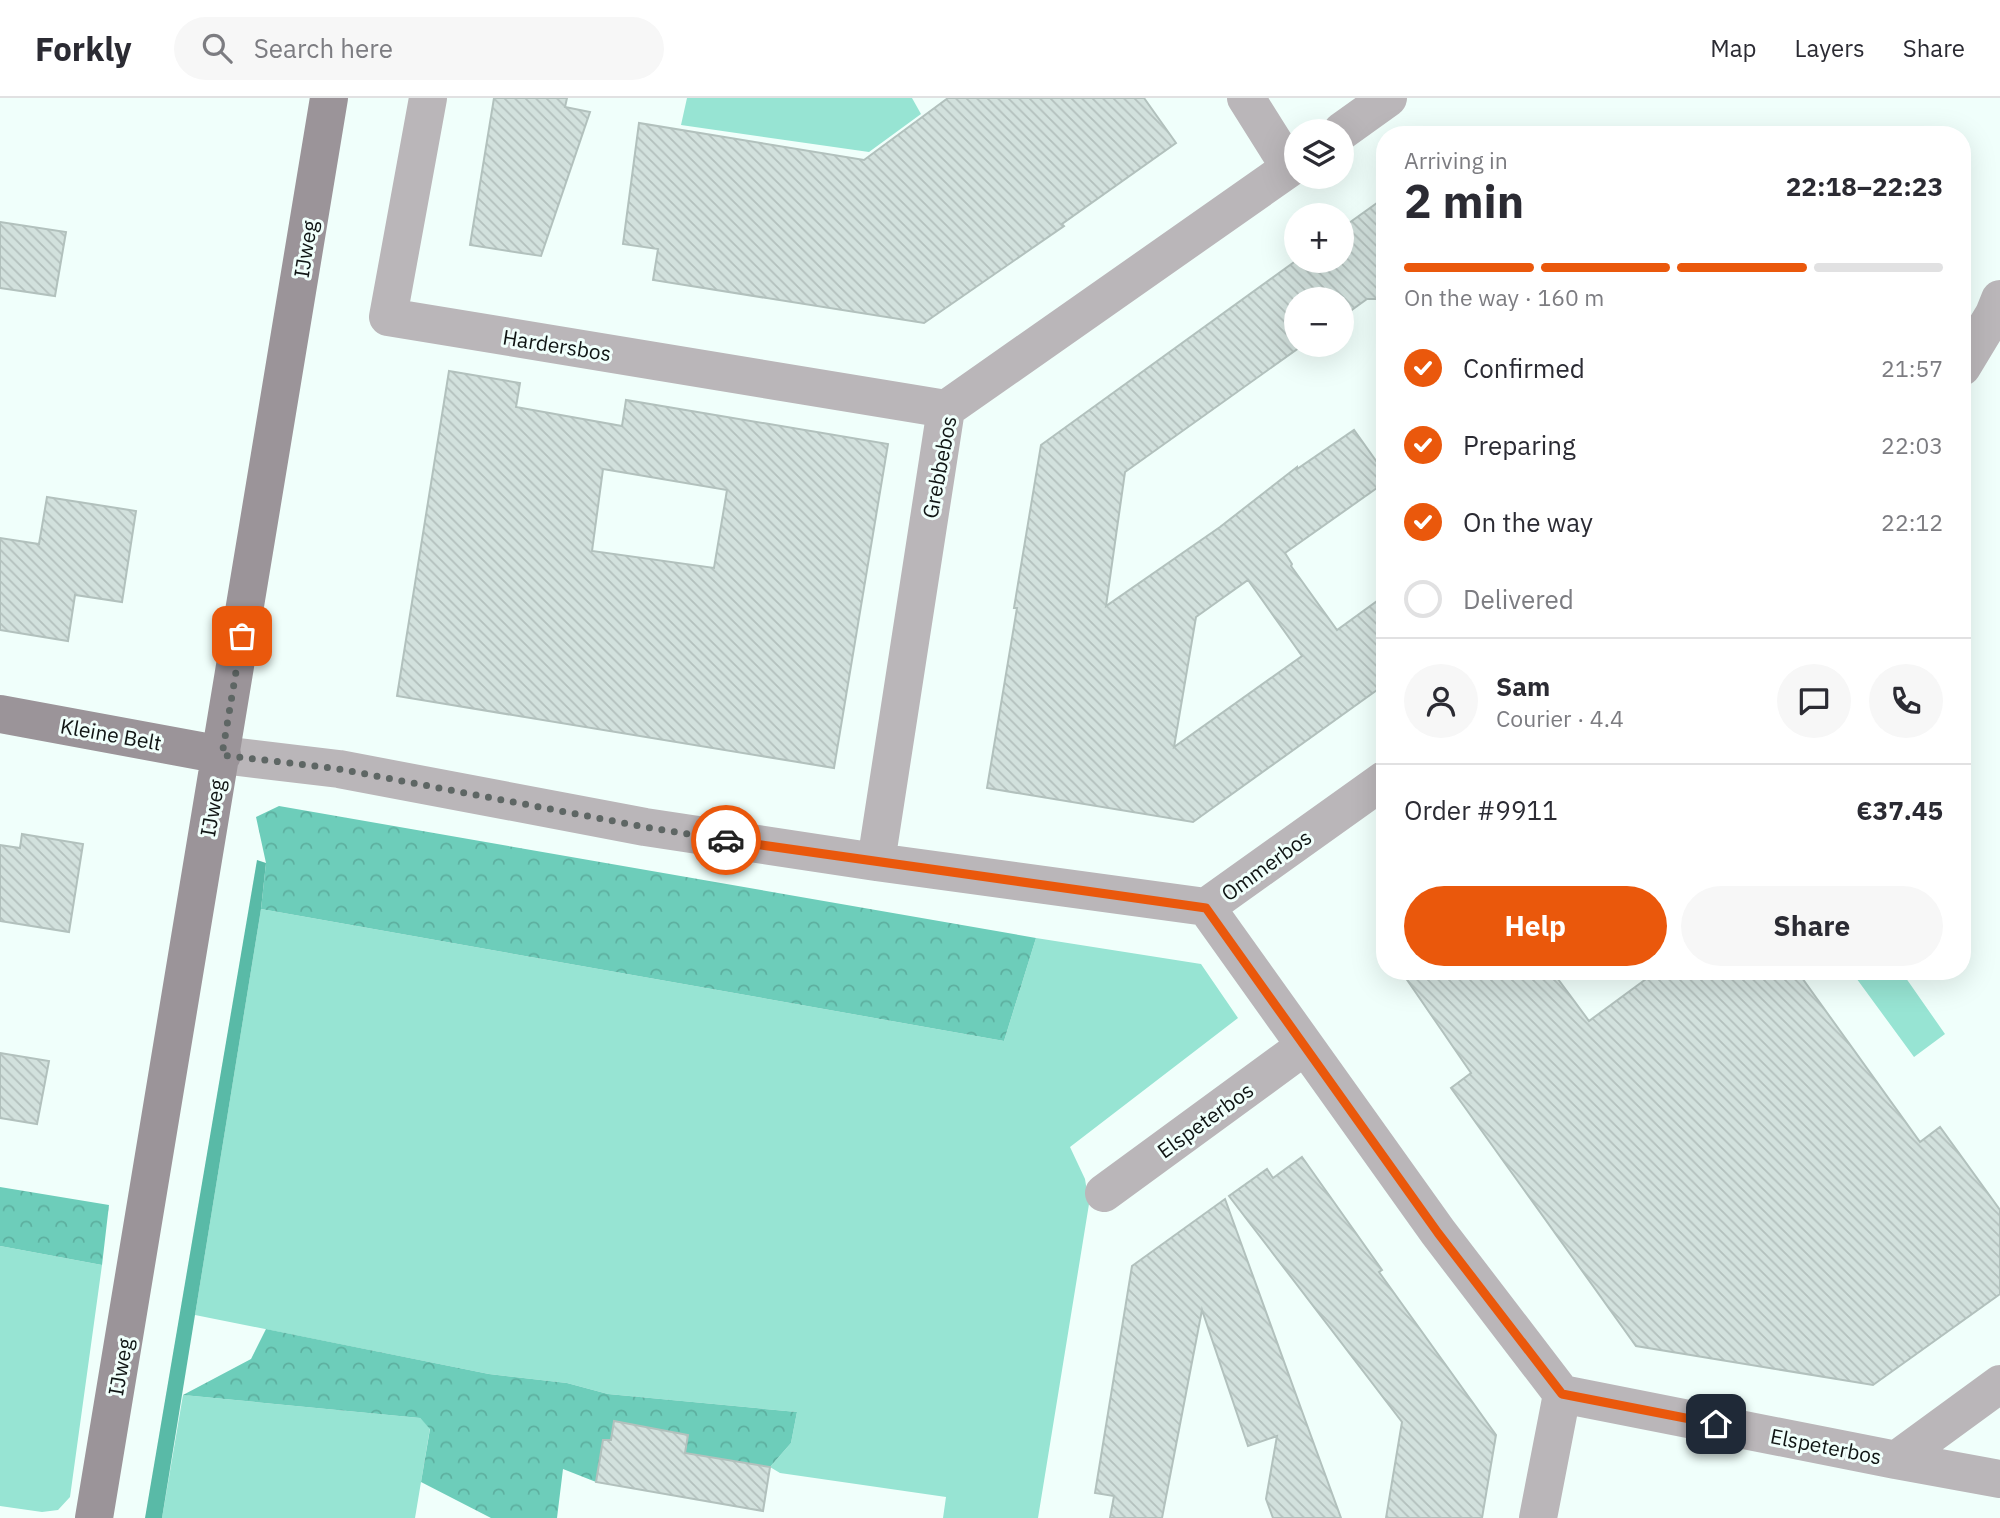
<!DOCTYPE html>
<html lang="en">
<head>
<meta charset="utf-8">
<style>
	body { margin:0; font-family:"IBM Plex Sans",sans-serif; background:#f7f7f7; color:#2b2b33; height:100vh; display:flex; flex-direction:column; font-size:26px; white-space:nowrap }
	* { box-sizing:border-box; margin:0 }
	p { font-size:23px; color:#7c7c81 }
	.icon { flex:none; width:38px; height:38px; fill:none; stroke:currentColor; stroke-width:2; stroke-linecap:round; stroke-linejoin:round }
	.map { position:relative; flex:1; overflow:hidden }
	.side { position:absolute; left:1376px; top:28px; width:595px; height:854px; display:flex; flex-direction:column; background:#fff; border-radius:28px; box-shadow:0 7px 28px #0002 }
	.side>* { flex:none }
	.tools { position:absolute; left:1284px; top:21px; display:grid; gap:14px }
	.tools a { display:grid; place-items:center; width:70px; height:70px; border-radius:50%; background:#fff; box-shadow:0 7px 28px #0002; font-size:35px }
	.pin { position:absolute; display:grid; place-items:center; width:60px; height:60px; color:#fff; margin:-30px; border-radius:14px; box-shadow:0 4px 10px #0006 }
	.courier { position:absolute; display:grid; place-items:center; width:70px; height:70px; margin:-35px; border:5px solid #ea580c; border-radius:50%; background:#fff; color:#222; box-shadow:0 2px 9px #0007 }
	.summary em { font-style:normal; font-weight:700 }
	.summary div { display:flex; flex-direction:column-reverse }
	.summary { display:flex; align-items:center; justify-content:space-between; height:119px; padding:0 28px }
	h1 { font-size:46px; font-weight:700; line-height:52px }
	.bar { display:grid; grid-template-columns:repeat(4,1fr); gap:10px 7px; align-content:center; height:84px; padding:0 28px }
	.bar i { height:9px; border-radius:5px; background:#e1e1e2 }
	.bar .on { background:#ea580c }
	.bar p { grid-column:span 4 }
	.line { display:flex; align-items:center; gap:18px; padding:0 28px; border-top:2px solid #e1e1e2 }
	.line div { flex:1 }
	.round { display:grid; place-items:center; flex:none; width:74px; height:74px; border-radius:37px; background:#f7f7f7 }
	ol { padding:0 28px; list-style:none }
	li { display:flex; align-items:center; gap:21px; height:77px }
	li p { margin-inline-start:auto }
	li .icon { padding:7px; border-radius:50%; background:#ea580c; color:#fff; stroke-width:4 }
	li:last-child { color:#7c7c81 }
	li i { width:38px; height:38px; border:4px solid #e1e1e2; border-radius:50% }
	.cta { display:flex; gap:14px; margin-top:auto; padding:14px 28px }
	.cta a { flex:1; height:80px; border-radius:42px; background:#ea580c; color:#fff; font-size:28px; font-weight:700; line-height:80px; text-align:center }
	.cta a+a { background:#f7f7f7; color:#2b2b33 }
	header { display:flex; align-items:center; gap:42px; box-sizing:border-box; height:98px; padding:0 35px; background:#fff; border-bottom:2px solid #e1e1e2 }
	header strong { font-size:33px }
	nav { display:flex; gap:38px; margin-inline-start:auto; font-size:24px }
	.search { width:490px; height:63px; background:#f7f7f7; display:flex; align-items:center; gap:18px; box-sizing:border-box; padding:0 24px; border-radius:38px; color:#7c7c81; font-size:26px }
	.map>svg:first-child { display:block }
	.green { fill:#97e4d3 }
	.forest { fill:url(#forest-crowns) }
	.water { fill:#59baa7 }
	.building { fill:url(#building-back-hatch); stroke:#b2c1bd; stroke-width:2; fill-rule:evenodd }
	.lines { fill:none; stroke-linecap:round; stroke-linejoin:round }
	.street { stroke:#bab6b9; stroke-width:38 }
	.secondary { stroke:#9b9499; stroke-width:38 }
	.done { stroke:#5e6664; stroke-width:7; stroke-dasharray:0 12.6 }
	.route { stroke:#ea580c; stroke-width:9 }
	.labels { text-anchor:middle; dominant-baseline:central; stroke-width:6; stroke-linejoin:round; paint-order:stroke }
	.street-label { font-size:21px; fill:#0f1413; stroke:#f0fffb }
</style>
</head>
<body>
<header>
<strong>Forkly</strong>
<div class="search"><svg class="icon" aria-label="search" viewBox="0 0 24 24"><circle cx="10" cy="10" r="6"/><path d="M15 15l6 6"/></svg>Search here</div>
<nav><a>Map</a><a>Layers</a><a>Share</a></nav>
</header>
<div class="map">
<svg width="2000" height="1420" viewBox="0 0 2000 1420">
	<defs>
		<pattern id="forest-crowns" width="20" height="18" patternUnits="userSpaceOnUse" patternTransform="scale(1.75)"><rect width="20" height="18" fill="#6dcdba"/><path d="M2 6a3 3 0 1 1 6 0M12 15a3 3 0 1 1 6 0" fill="none" stroke="#5daf9f"/></pattern>
		<pattern id="building-back-hatch" width="6" height="6" patternUnits="userSpaceOnUse" patternTransform="scale(1.75)"><rect width="6" height="6" fill="#d2e1dd"/><path d="M-1 5l2 2M0 0l6 6M5-1l2 2" fill="none" stroke="#b3c0bd"/></pattern>
	</defs>
	<rect width="100%" height="100%" fill="#f0fffb"/>
	<path class="green" d="M 687,0 L 912,0 L 921,16 L 869,54 L 681,27 Z
		M 261,811 L 1004,943 L 1036,840 L 1201,866 L 1238,920 L 1070,1049 L 1085,1081 L 1089,1106 L 1038,1420 L 943,1420 L 946,1399 L 780,1375 L 770,1369 L 791,1345 L 797,1314 L 608,1296 L 567,1285 L 489,1276 L 195,1217 Z
		M 1851,873 L 1901,873 L 1945,936 L 1914,959 Z
		M 0,1148 L 102,1167 L 70,1399 L 58,1412 L 42,1414 L 0,1408 Z
		M 183,1297 L 420,1320 L 430,1330 L 415,1420 L 162,1420 Z"/>
	<path class="forest" d="M 279,708 L 1036,840 L 1004,943 L 261,811 L 266,765 L 256,719 Z
		M 0,1089 L 109,1107 L 102,1167 L 0,1148 Z
		M 266,1231 L 489,1276 L 567,1285 L 608,1296 L 797,1314 L 791,1345 L 770,1369 L 685,1355 L 687,1337 L 614,1324 L 611,1342 L 603,1342 L 596,1384 L 563,1371 L 557,1420 L 491,1420 L 421,1384 L 430,1331 L 420,1320 L 183,1297 L 251,1261 Z"/>
	<path class="water" d="M 257,762 L 266,765 L 261,811 L 162,1420 L 145,1420 Z"/>
	<path class="building" d="M 494,0 L 567,0 L 565,9 L 590,14 L 541,158 L 470,147 Z
		M 948,0 L 1144,0 L 1176,45 L 1062,126 L 1064,128 L 924,225 L 653,182 L 658,151 L 623,146 L 639,25 L 864,62 Z
		M 1384,100 L 1384,201 L 1367,201 L 1342,219 L 1342,201 L 1297,201 L 1297,247 L 1303,247 L 1125,374 L 1106,508 L 1220,429 L 1297,369 L 1297,371 L 1354,332 L 1384,374 L 1384,385 L 1285,455 L 1292,466 L 1291,468 L 1337,532 L 1384,498 L 1384,587 L 1193,724 L 987,690 L 1017,510 L 1014,510 L 1041,347 L 1297,162 L 1342,163 L 1342,130 ZM 1248,482 L 1302,558 L 1174,649 L 1196,519 Z
		M 0,124 L 66,134 L 55,198 L 0,190 Z
		M 449,273 L 520,285 L 516,309 L 622,328 L 626,302 L 888,346 L 834,670 L 397,598 ZM 603,371 L 727,392 L 714,470 L 592,453 Z
		M 47,399 L 136,413 L 122,504 L 75,497 L 68,543 L 0,532 L 0,440 L 39,446 Z
		M 22,736 L 83,746 L 69,834 L 0,823 L 0,747 L 20,750 Z
		M 1401,873 L 1552,873 L 1589,923 L 1657,873 L 1797,873 L 1920,1044 L 1940,1029 L 2000,1112 L 2000,1196 L 1873,1287 L 1636,1248 L 1451,990 L 1471,975 Z
		M 0,955 L 49,963 L 37,1026 L 0,1020 Z
		M 1302,1059 L 1382,1172 L 1379,1174 L 1496,1337 L 1482,1420 L 1386,1420 L 1402,1324 L 1229,1098 L 1267,1071 L 1273,1080 Z
		M 1225,1101 L 1307,1327 L 1341,1420 L 1273,1420 L 1266,1401 L 1277,1338 L 1248,1348 L 1202,1212 L 1162,1420 L 1110,1420 L 1114,1398 L 1095,1395 L 1132,1168 Z
		M 614,1323 L 688,1337 L 685,1355 L 770,1369 L 763,1413 L 596,1384 L 603,1342 L 611,1342 Z"/>
	<g class="lines">
		<path class="street" d="M 428,0 L 388,219 L 946,311
			M 1246,0 L 1290,70
			M 1342,33 L 1388,0
			M 1962,269 L 1994,216 L 2000,201
			M 222,657 L 339,671 L 645,729 L 876,764 L 1206,809 L 1384,682
			M 876,764 L 946,311 L 1297,65
			M 1206,809 L 1438,1134 L 1562,1296 L 1896,1362 L 2000,1286
			M 1104,1095 L 1305,948
			M 1896,1362 L 2000,1381
			M 1538,1420 L 1562,1296"/>
		<path class="secondary" d="M 0,616 L 222,657
			M 94,1420 L 329,0"/>
	</g>
	<g class="lines">
		<path class="done" d="M 242,538 L 222,657 L 339,671 L 645,729 L 726,742"/>
		<path class="route" d="M 726,742 L 1206,810 L 1438,1135 L 1562,1296 L 1716,1326"/>
	</g>
	<g class="labels">
		<g class="street-label">
			<text transform="translate(305 151) rotate(-81)">IJweg</text>
			<text transform="translate(557 247) rotate(9)">Hardersbos</text>
			<text transform="translate(939 369) rotate(-79)">Grebbebos</text>
			<text transform="translate(111 636) rotate(10)">Kleine Belt</text>
			<text transform="translate(212 710) rotate(-80)">IJweg</text>
			<text transform="translate(1266 767) rotate(-36)">Ommerbos</text>
			<text transform="translate(1205 1022) rotate(-36)">Elspeterbos</text>
			<text transform="translate(120 1269) rotate(-80)">IJweg</text>
			<text transform="translate(1826 1348) rotate(11)">Elspeterbos</text>
		</g>
	</g>
</svg>
<div class="tools">
<a><svg class="icon" aria-label="layers" viewBox="0 0 24 24"><path d="M12 4l9 5-9 5-9-5zM3 14l9 5 9-5"/></svg></a>
<a>+</a>
<a>−</a>
</div>
<div class="pin" style="left:242px;top:538px;background:#ea580c"><svg class="icon" aria-label="bag" viewBox="0 0 24 24"><path d="M5 8h14l-1 12H6zM9 8a3 3 0 0 1 6 0"/></svg></div>
<div class="pin" style="left:1716px;top:1326px;background:#1f2937"><svg class="icon" aria-label="home" viewBox="0 0 24 24"><path d="M3 11l9-7 9 7M6 9v11h12V9"/></svg></div>
<div class="courier" style="left:726px;top:742px"><svg class="icon" aria-label="car" viewBox="0 0 24 24"><path d="M5 17H2v-5l4-1 3-4h7l3 4 3 1v5h-3M9 17h6M6 11h13"/><circle cx="7" cy="17" r="2"/><circle cx="17" cy="17" r="2"/></svg></div>
<section class="side">
<div class="summary"><div><h1>2 min</h1><p>Arriving in</p></div><em>22:18–22:23</em></div>
<div class="bar"><i class="on"></i><i class="on"></i><i class="on"></i><i></i><p>On the way · 160 m</p></div>
<ol>
<li><svg class="icon" aria-label="check" viewBox="0 0 24 24"><path d="M5 12l5 5 9-10"/></svg>Confirmed<p>21:57</p></li>
<li><svg class="icon" aria-label="check" viewBox="0 0 24 24"><path d="M5 12l5 5 9-10"/></svg>Preparing<p>22:03</p></li>
<li><svg class="icon" aria-label="check" viewBox="0 0 24 24"><path d="M5 12l5 5 9-10"/></svg>On the way<p>22:12</p></li>
<li><i></i>Delivered</li>
</ol>
<div class="line" style="height:126px"><a class="round"><svg class="icon" aria-label="person" viewBox="0 0 24 24"><circle cx="12" cy="8" r="4"/><path d="M4 21q1-7 8-7t8 7"/></svg></a><div><b>Sam</b><p>Courier · 4.4</p></div><a class="round"><svg class="icon" aria-label="chat" viewBox="0 0 24 24"><path d="M4 5h16v11H9l-5 4z"/></svg></a><a class="round"><svg class="icon" aria-label="phone" viewBox="0 0 24 24"><path d="M5 4h4l2 5-3 2q2 4 5 5l2-3 5 2v4C11 20 4 13 5 4z"/></svg></a></div>
<div class="line" style="height:91px"><div>Order #9911</div><b>€37.45</b></div>
<div class="cta"><a>Help</a><a>Share</a></div>
</section>
</div>
</body>
</html>
